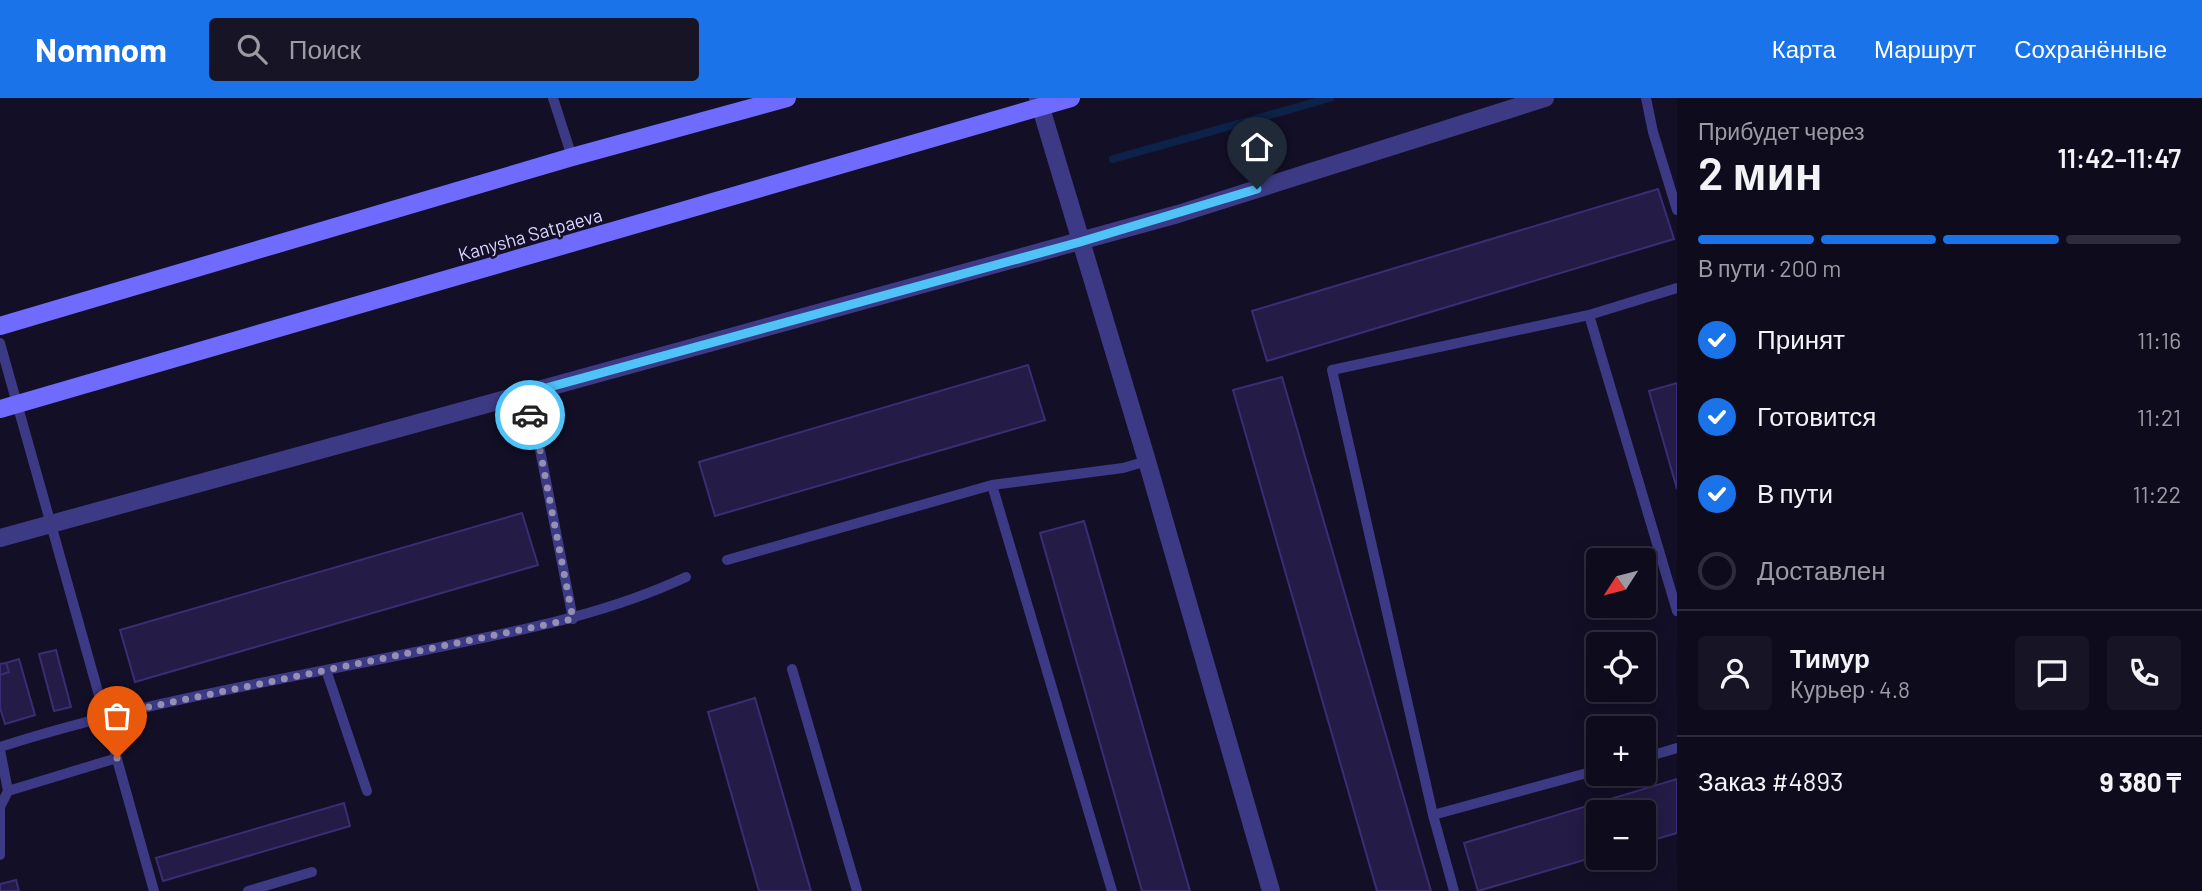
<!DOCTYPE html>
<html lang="ru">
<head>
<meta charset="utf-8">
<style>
	body { margin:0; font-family:Barlow,sans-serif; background:#171425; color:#f1f3f6; height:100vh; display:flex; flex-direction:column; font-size:26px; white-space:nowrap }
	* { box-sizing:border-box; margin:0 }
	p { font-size:23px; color:#9b9ba3 }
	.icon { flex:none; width:38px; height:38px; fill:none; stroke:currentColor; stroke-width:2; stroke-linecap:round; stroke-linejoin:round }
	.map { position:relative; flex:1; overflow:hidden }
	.drawer { display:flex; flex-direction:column; background:#0e0b1c; width:525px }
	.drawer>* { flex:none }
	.needle { width:46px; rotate:234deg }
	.buttons { position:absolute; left:1586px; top:450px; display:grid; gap:14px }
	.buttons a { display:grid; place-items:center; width:70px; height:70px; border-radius:7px; background:#0e0b1c; box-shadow:0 4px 18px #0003,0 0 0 2px #2e2b3b; font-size:35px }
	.pin { position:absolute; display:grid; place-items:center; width:60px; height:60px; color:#fff; margin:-72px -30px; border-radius:50% 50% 50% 0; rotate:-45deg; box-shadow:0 0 7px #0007 }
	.pin .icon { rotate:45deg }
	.courier { position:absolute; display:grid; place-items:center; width:70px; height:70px; margin:-35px; border:5px solid #4fc3f7; border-radius:50%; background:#fff; color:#222; box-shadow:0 2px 9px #0007 }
	.overview em { font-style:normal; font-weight:600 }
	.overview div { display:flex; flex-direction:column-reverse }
	.overview { display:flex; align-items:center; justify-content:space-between; height:119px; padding:0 21px }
	h1 { font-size:46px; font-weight:600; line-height:52px }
	.bar { display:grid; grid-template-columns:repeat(4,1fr); gap:10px 7px; align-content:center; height:84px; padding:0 21px }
	.bar i { height:9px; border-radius:5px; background:#2e2b3b }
	.bar .current { background:#1a73e8 }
	.bar p { grid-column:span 4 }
	.line { display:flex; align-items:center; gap:18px; padding:0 21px; border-top:2px solid #2e2b3b }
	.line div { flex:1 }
	.round { display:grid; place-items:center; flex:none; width:74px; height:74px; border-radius:7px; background:#171425 }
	ol { padding:0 21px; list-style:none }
	li { display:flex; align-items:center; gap:21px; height:77px }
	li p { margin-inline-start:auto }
	li .icon { padding:7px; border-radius:50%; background:#1a73e8; color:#fff; stroke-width:4 }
	li:last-child { color:#9b9ba3 }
	li i { width:38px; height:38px; border:4px solid #2e2b3b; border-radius:50% }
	header { display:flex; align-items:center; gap:42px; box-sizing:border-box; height:98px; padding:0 35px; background:#1a73e8; color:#fff }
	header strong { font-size:33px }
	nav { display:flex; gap:38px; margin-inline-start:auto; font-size:24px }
	.search { width:490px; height:63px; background:#171425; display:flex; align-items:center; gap:18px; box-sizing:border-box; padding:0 24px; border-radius:7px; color:#9b9ba3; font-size:26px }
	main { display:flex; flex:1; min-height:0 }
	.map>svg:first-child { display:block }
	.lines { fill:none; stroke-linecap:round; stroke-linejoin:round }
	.stream { stroke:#0c2248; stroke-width:8 }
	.building { fill:#241b47; stroke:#3b2d73; stroke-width:2 }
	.service { stroke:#3d3a85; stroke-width:10 }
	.minor { stroke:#3d3a85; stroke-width:18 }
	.secondary { stroke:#6f6bff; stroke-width:18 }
	.done { stroke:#948fb3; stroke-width:7; stroke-dasharray:0 12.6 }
	.route { stroke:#4fc3f7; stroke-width:9 }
	.labels { text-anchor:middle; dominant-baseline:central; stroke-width:5; stroke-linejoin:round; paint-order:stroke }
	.street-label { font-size:19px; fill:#d9d4ff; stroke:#130f26 }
</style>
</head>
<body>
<header>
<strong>Nomnom</strong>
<div class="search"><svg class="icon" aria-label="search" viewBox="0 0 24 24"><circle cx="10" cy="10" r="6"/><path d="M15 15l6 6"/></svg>Поиск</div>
<nav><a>Карта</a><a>Маршрут</a><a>Сохранённые</a></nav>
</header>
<main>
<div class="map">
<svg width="1677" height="793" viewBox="0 0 1677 793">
	<rect width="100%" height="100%" fill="#130f26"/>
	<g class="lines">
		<path class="stream" d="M 1113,61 L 1330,0"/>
	</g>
	<path class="building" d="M 1658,91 L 1674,141 L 1267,263 L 1252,213 Z
		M 1028,267 L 1045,322 L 715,418 L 699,364 Z
		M 1282,279 L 1431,793 L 1377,793 L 1233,292 Z
		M 1677,285 L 1677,391 L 1649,293 Z
		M 522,415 L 538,467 L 135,584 L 120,532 Z
		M 1084,423 L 1190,793 L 1142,793 L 1040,435 Z
		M 56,552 L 71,609 L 54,613 L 39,556 Z
		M 19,561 L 35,617 L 5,626 L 0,610 L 0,577 L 9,574 L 6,565 Z
		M 6,565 L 9,574 L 0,577 L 0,566 Z
		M 755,600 L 811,793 L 759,793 L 708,614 Z
		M 1677,681 L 1677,735 L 1643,745 L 1643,714 L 1598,714 L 1598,758 L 1478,793 L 1464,745 Z
		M 344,705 L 350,728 L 163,783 L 156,760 Z
		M 16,782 L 19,793 L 0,793 L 0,786 Z"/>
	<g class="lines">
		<path class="service" d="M 553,0 L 572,59
			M 1646,0 L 1653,34 L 1677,112
			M 1589,217 L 1677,513
			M 0,245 L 154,793
			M 524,296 L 540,352 L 573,521
			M 992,387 L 1112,793
			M 727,462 L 992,387 L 1123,370 L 1147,363
			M 792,571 L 857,793
			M 326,572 L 367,693
			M 0,649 C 140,604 287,581 430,551 C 517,533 605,517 686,479
			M 0,652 L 8,693
			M 1643,660 L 1677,650
			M 1433,717 L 1598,672
			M 0,757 L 0,709 L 8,693 L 117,660
			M 248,793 L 312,774
			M 1454,793 L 1433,717 L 1332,272 L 1589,217 L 1677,190"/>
		<path class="minor" d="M 1038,0 L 1147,363 L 1271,793
			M 0,440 L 1178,116 L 1545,0"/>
		<path class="secondary" d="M 0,228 L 572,59 L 787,0
			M 0,311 L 1071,0"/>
	</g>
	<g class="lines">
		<path class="done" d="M 117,660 L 105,618 L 573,521 L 540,352 L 530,317"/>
		<path class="route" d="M 530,317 L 524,296 L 1080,144 L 1257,91"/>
	</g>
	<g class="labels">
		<g class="street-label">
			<text transform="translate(530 136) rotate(-16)">Kanysha Satpaeva</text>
		</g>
	</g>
</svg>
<div class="buttons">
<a><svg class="needle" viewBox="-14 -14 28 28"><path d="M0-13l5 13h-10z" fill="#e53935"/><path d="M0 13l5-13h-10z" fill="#9b9ba3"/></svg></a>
<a><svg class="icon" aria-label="locate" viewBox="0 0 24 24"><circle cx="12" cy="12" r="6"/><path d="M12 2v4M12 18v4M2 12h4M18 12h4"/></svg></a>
<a>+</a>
<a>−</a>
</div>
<div class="pin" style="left:117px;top:660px;background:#ea580c"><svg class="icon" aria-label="bag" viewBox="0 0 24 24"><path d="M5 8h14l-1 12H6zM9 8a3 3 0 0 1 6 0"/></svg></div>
<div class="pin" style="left:1257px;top:91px;background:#1f2937"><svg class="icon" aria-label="home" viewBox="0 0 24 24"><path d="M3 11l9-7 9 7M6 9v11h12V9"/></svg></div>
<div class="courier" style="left:530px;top:317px"><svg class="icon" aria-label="car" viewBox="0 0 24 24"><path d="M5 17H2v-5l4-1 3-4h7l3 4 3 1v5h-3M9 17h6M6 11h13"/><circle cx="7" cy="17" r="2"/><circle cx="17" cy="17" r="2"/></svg></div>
</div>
<section class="drawer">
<div class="overview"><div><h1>2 мин</h1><p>Прибудет через</p></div><em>11:42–11:47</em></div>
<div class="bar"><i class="current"></i><i class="current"></i><i class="current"></i><i></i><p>В пути · 200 m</p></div>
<ol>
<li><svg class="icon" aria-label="check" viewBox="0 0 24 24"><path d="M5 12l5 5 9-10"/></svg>Принят<p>11:16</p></li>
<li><svg class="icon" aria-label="check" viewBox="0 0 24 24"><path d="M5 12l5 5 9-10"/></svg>Готовится<p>11:21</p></li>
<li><svg class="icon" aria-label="check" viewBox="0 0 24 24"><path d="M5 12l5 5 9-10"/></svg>В пути<p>11:22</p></li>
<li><i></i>Доставлен</li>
</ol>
<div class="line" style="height:126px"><a class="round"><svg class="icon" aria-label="person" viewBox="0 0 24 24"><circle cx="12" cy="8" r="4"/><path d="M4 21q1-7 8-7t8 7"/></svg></a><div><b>Тимур</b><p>Курьер · 4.8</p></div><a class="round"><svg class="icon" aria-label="chat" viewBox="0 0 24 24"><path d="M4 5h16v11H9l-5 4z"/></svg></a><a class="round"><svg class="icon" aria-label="phone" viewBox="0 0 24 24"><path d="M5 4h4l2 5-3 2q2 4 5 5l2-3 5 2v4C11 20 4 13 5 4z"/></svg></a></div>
<div class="line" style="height:91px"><div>Заказ #4893</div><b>9 380 ₸</b></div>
</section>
</main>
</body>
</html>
